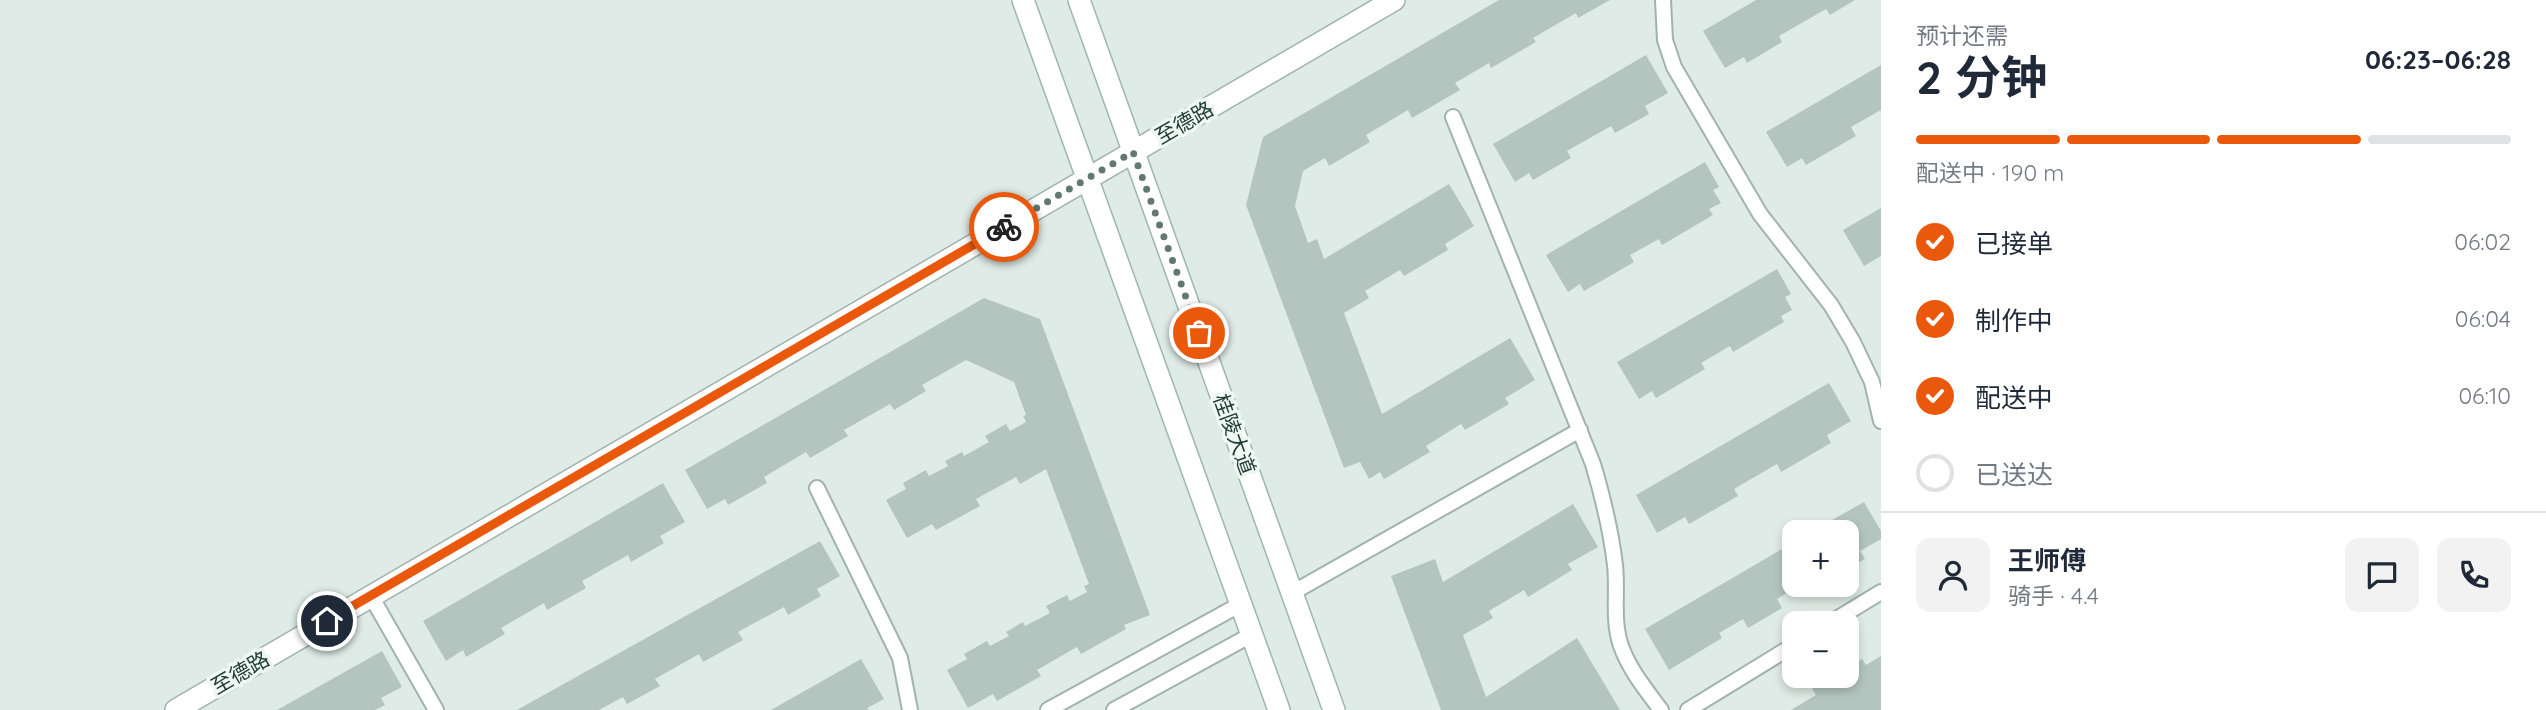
<!DOCTYPE html>
<html lang="zh">
<head>
<meta charset="utf-8">
<style>
	body { margin:0; font-family:Quicksand,"Noto Sans SC",sans-serif; background:#f2f2f3; color:#1f2937; height:100vh; display:flex; flex-direction:column; font-size:26px; white-space:nowrap }
	* { box-sizing:border-box; margin:0 }
	p { font-size:23px; color:#747a83 }
	.icon { flex:none; width:38px; height:38px; fill:none; stroke:currentColor; stroke-width:2; stroke-linecap:round; stroke-linejoin:round }
	.map { position:relative; flex:1; overflow:hidden }
	.side { display:flex; flex-direction:column; background:#fff; width:665px }
	.side>* { flex:none }
	.controls { position:absolute; left:1782px; top:520px; display:grid; gap:14px }
	.controls a { display:grid; place-items:center; width:77px; height:77px; border-radius:14px; background:#fff; box-shadow:0 4px 10px #0003; font-size:35px }
	.pin { position:absolute; display:grid; place-items:center; width:60px; height:60px; color:#fff; margin:-30px; border:4px solid #fff; border-radius:50%; box-shadow:0 2px 7px #0007 }
	.courier { position:absolute; display:grid; place-items:center; width:70px; height:70px; margin:-35px; border:5px solid #ea580c; border-radius:50%; background:#fff; color:#222; box-shadow:0 2px 9px #0007 }
	.headline em { font-style:normal; font-weight:700 }
	.headline div { display:flex; flex-direction:column-reverse }
	.headline { display:flex; align-items:center; justify-content:space-between; height:119px; padding:0 35px }
	h1 { font-size:46px; font-weight:700; line-height:52px }
	.bar { display:grid; grid-template-columns:repeat(4,1fr); gap:10px 7px; align-content:center; height:84px; padding:0 35px }
	.bar i { height:9px; border-radius:5px; background:#e0e1e3 }
	.bar .selected { background:#ea580c }
	.bar p { grid-column:span 4 }
	.line { display:flex; align-items:center; gap:18px; padding:0 35px; border-top:2px solid #e0e1e3 }
	.line div { flex:1 }
	.round { display:grid; place-items:center; flex:none; width:74px; height:74px; border-radius:14px; background:#f2f2f3 }
	ol { padding:0 35px; list-style:none }
	li { display:flex; align-items:center; gap:21px; height:77px }
	li p { margin-inline-start:auto }
	li .icon { padding:7px; border-radius:50%; background:#ea580c; color:#fff; stroke-width:4 }
	li:last-child { color:#747a83 }
	li i { width:38px; height:38px; border:4px solid #e0e1e3; border-radius:50% }
	main { display:flex; flex:1; min-height:0 }
	.map>svg:first-child { display:block }
	.building { fill:#b4c5bf }
	.lines { fill:none; stroke-linecap:round; stroke-linejoin:round }
	.service-casing { stroke:#a2b3ad; stroke-width:18 }
	.tertiary-casing { stroke:#a2b3ad; stroke-width:24 }
	.secondary-casing { stroke:#9db7ae; stroke-width:24 }
	.service { stroke:#fff; stroke-width:14 }
	.tertiary { stroke:#fff; stroke-width:21 }
	.secondary { stroke:#fff; stroke-width:21 }
	.done { stroke:#627972; stroke-width:7; stroke-dasharray:0 12.6 }
	.route { stroke:#ea580c; stroke-width:9 }
	.labels { text-anchor:middle; dominant-baseline:central; stroke-width:7; stroke-linejoin:round; paint-order:stroke }
	.street-label { font-size:21px; fill:#1f3b34; stroke:#eff7f3 }
</style>
</head>
<body>
<main>
<div class="map">
<svg width="1881" height="710" viewBox="0 0 1881 710">
	<rect width="100%" height="100%" fill="#dfebe6"/>
	<path class="building" d="M 1499,0 L 1610,0 L 1578,18 L 1576,13 L 1533,38 L 1536,42 L 1491,68 L 1489,63 L 1455,83 L 1460,90 L 1412,118 L 1408,110 L 1366,135 L 1370,142 L 1329,166 L 1325,158 L 1303,171 L 1295,206 L 1308,243 L 1317,239 L 1324,259 L 1449,184 L 1474,226 L 1445,244 L 1448,250 L 1404,276 L 1400,270 L 1365,291 L 1369,298 L 1344,313 L 1382,414 L 1510,338 L 1535,380 L 1505,398 L 1509,404 L 1465,430 L 1461,424 L 1426,446 L 1430,452 L 1384,479 L 1380,472 L 1369,479 L 1360,462 L 1344,468 L 1246,205 L 1263,137 Z
		M 1756,0 L 1855,0 L 1830,15 L 1826,9 L 1779,36 L 1782,42 L 1747,63 L 1744,57 L 1725,68 L 1703,31 Z
		M 1646,55 L 1668,93 L 1645,106 L 1649,114 L 1615,133 L 1611,126 L 1567,151 L 1571,158 L 1533,180 L 1529,173 L 1515,182 L 1493,144 Z
		M 1881,65 L 1881,110 L 1851,127 L 1856,136 L 1806,165 L 1802,158 L 1787,167 L 1766,132 Z
		M 1705,162 L 1719,187 L 1713,190 L 1721,203 L 1709,209 L 1713,215 L 1662,245 L 1659,239 L 1630,255 L 1634,262 L 1584,291 L 1580,284 L 1568,292 L 1546,255 Z
		M 1881,208 L 1881,256 L 1864,266 L 1843,230 Z
		M 1777,269 L 1791,294 L 1785,297 L 1792,310 L 1781,316 L 1784,322 L 1733,352 L 1730,346 L 1701,363 L 1705,369 L 1656,398 L 1652,391 L 1639,399 L 1617,362 Z
		M 984,298 L 1040,319 L 1150,615 L 1124,625 L 1126,629 L 1081,654 L 1077,647 L 1037,670 L 1041,676 L 997,701 L 993,694 L 968,708 L 947,670 L 967,659 L 964,654 L 987,641 L 990,646 L 1009,636 L 1006,632 L 1023,622 L 1025,626 L 1050,613 L 1046,606 L 1067,595 L 1070,601 L 1087,592 L 1084,586 L 1089,584 L 1046,469 L 1020,484 L 1016,477 L 976,499 L 980,506 L 936,530 L 932,524 L 907,538 L 886,500 L 906,489 L 903,483 L 926,470 L 929,476 L 948,466 L 945,461 L 962,452 L 964,456 L 989,442 L 985,436 L 1006,424 L 1010,431 L 1026,422 L 1023,416 L 1026,415 L 1014,382 L 966,360 L 922,385 L 926,391 L 894,410 L 890,404 L 844,430 L 848,436 L 810,458 L 806,452 L 764,477 L 767,483 L 728,505 L 725,499 L 707,509 L 685,470 Z
		M 1829,383 L 1851,421 L 1827,435 L 1831,443 L 1781,472 L 1777,464 L 1734,489 L 1738,496 L 1689,524 L 1685,517 L 1657,533 L 1636,495 Z
		M 663,483 L 685,522 L 660,536 L 664,543 L 631,562 L 628,555 L 582,581 L 586,588 L 547,610 L 544,603 L 501,628 L 505,634 L 466,657 L 463,650 L 446,661 L 423,621 Z
		M 1864,502 L 1881,531 L 1881,539 L 1860,551 L 1865,559 L 1846,569 L 1846,532 L 1811,532 Z
		M 1573,504 L 1598,547 L 1568,564 L 1572,570 L 1528,597 L 1524,590 L 1489,611 L 1493,618 L 1463,635 L 1486,697 L 1577,638 L 1620,710 L 1441,710 L 1391,576 L 1435,559 L 1443,582 Z
		M 820,541 L 840,576 L 817,589 L 821,596 L 788,615 L 784,607 L 738,632 L 743,640 L 703,662 L 699,654 L 655,679 L 660,686 L 627,704 L 623,697 L 599,710 L 517,710 Z
		M 1794,542 L 1794,584 L 1802,584 L 1777,599 L 1782,608 L 1748,628 L 1743,619 L 1719,633 L 1722,638 L 1669,670 L 1645,629 Z
		M 382,651 L 402,687 L 381,698 L 385,705 L 375,710 L 277,710 Z
		M 1881,656 L 1881,710 L 1791,710 L 1816,695 L 1812,689 L 1835,676 L 1846,676 L 1846,669 L 1862,659 L 1866,665 Z
		M 861,659 L 884,699 L 867,708 L 869,710 L 771,710 Z"/>
	<g class="lines">
		<g class="service-casing">
			<path id="service" d="M 1663,0 L 1665,40 L 1674,67 L 1760,214 L 1831,305 L 1853,342 L 1872,382 L 1881,421
				M 1453,117 L 1593,464 C 1603,498 1611,530 1615,565 C 1618,591 1612,621 1621,646 C 1629,669 1646,690 1661,710
				M 817,488 L 900,658 L 910,710
				M 1292,593 L 1580,430
				M 371,596 L 436,710
				M 1830,623 L 1881,592
				M 1048,710 L 1241,604
				M 1114,710 L 1251,635
				M 1688,710 L 1794,645"/>
		</g>
		<g class="tertiary-casing">
			<path id="tertiary" d="M 176,710 L 1394,0"/>
		</g>
		<g class="secondary-casing">
			<path id="secondary" d="M 1023,0 L 1279,710
				M 1079,0 L 1334,710"/>
		</g>
		<use href="#service" class="service"/>
		<use href="#tertiary" class="tertiary"/>
		<use href="#secondary" class="secondary"/>
	</g>
	<g class="lines">
		<path class="done" d="M 1004,227 L 1133,152 L 1199,333"/>
		<path class="route" d="M 327,621 L 1004,227"/>
	</g>
	<g class="labels">
		<g class="street-label">
			<text transform="translate(1184 122) rotate(-30)">至德路</text>
			<text transform="translate(1235 434) rotate(70)">桂陵大道</text>
			<text transform="translate(240 672) rotate(-30)">至德路</text>
		</g>
	</g>
</svg>
<div class="controls">
<a>+</a>
<a>−</a>
</div>
<div class="pin" style="left:1199px;top:333px;background:#ea580c"><svg class="icon" aria-label="bag" viewBox="0 0 24 24"><path d="M5 8h14l-1 12H6zM9 8a3 3 0 0 1 6 0"/></svg></div>
<div class="pin" style="left:327px;top:621px;background:#1f2937"><svg class="icon" aria-label="home" viewBox="0 0 24 24"><path d="M3 11l9-7 9 7M6 9v11h12V9"/></svg></div>
<div class="courier" style="left:1004px;top:227px"><svg class="icon" aria-label="bike" viewBox="0 0 24 24"><circle cx="6" cy="16" r="4"/><circle cx="18" cy="16" r="4"/><path d="M6 16l4-8h5l3 8M10 8l3 8H6M13 5h3"/></svg></div>
</div>
<section class="side">
<div class="headline"><div><h1>2 分钟</h1><p>预计还需</p></div><em>06:23–06:28</em></div>
<div class="bar"><i class="selected"></i><i class="selected"></i><i class="selected"></i><i></i><p>配送中 · 190 m</p></div>
<ol>
<li><svg class="icon" aria-label="check" viewBox="0 0 24 24"><path d="M5 12l5 5 9-10"/></svg>已接单<p>06:02</p></li>
<li><svg class="icon" aria-label="check" viewBox="0 0 24 24"><path d="M5 12l5 5 9-10"/></svg>制作中<p>06:04</p></li>
<li><svg class="icon" aria-label="check" viewBox="0 0 24 24"><path d="M5 12l5 5 9-10"/></svg>配送中<p>06:10</p></li>
<li><i></i>已送达</li>
</ol>
<div class="line" style="height:126px"><a class="round"><svg class="icon" aria-label="person" viewBox="0 0 24 24"><circle cx="12" cy="8" r="4"/><path d="M4 21q1-7 8-7t8 7"/></svg></a><div><b>王师傅</b><p>骑手 · 4.4</p></div><a class="round"><svg class="icon" aria-label="chat" viewBox="0 0 24 24"><path d="M4 5h16v11H9l-5 4z"/></svg></a><a class="round"><svg class="icon" aria-label="phone" viewBox="0 0 24 24"><path d="M5 4h4l2 5-3 2q2 4 5 5l2-3 5 2v4C11 20 4 13 5 4z"/></svg></a></div>
</section>
</main>
</body>
</html>
